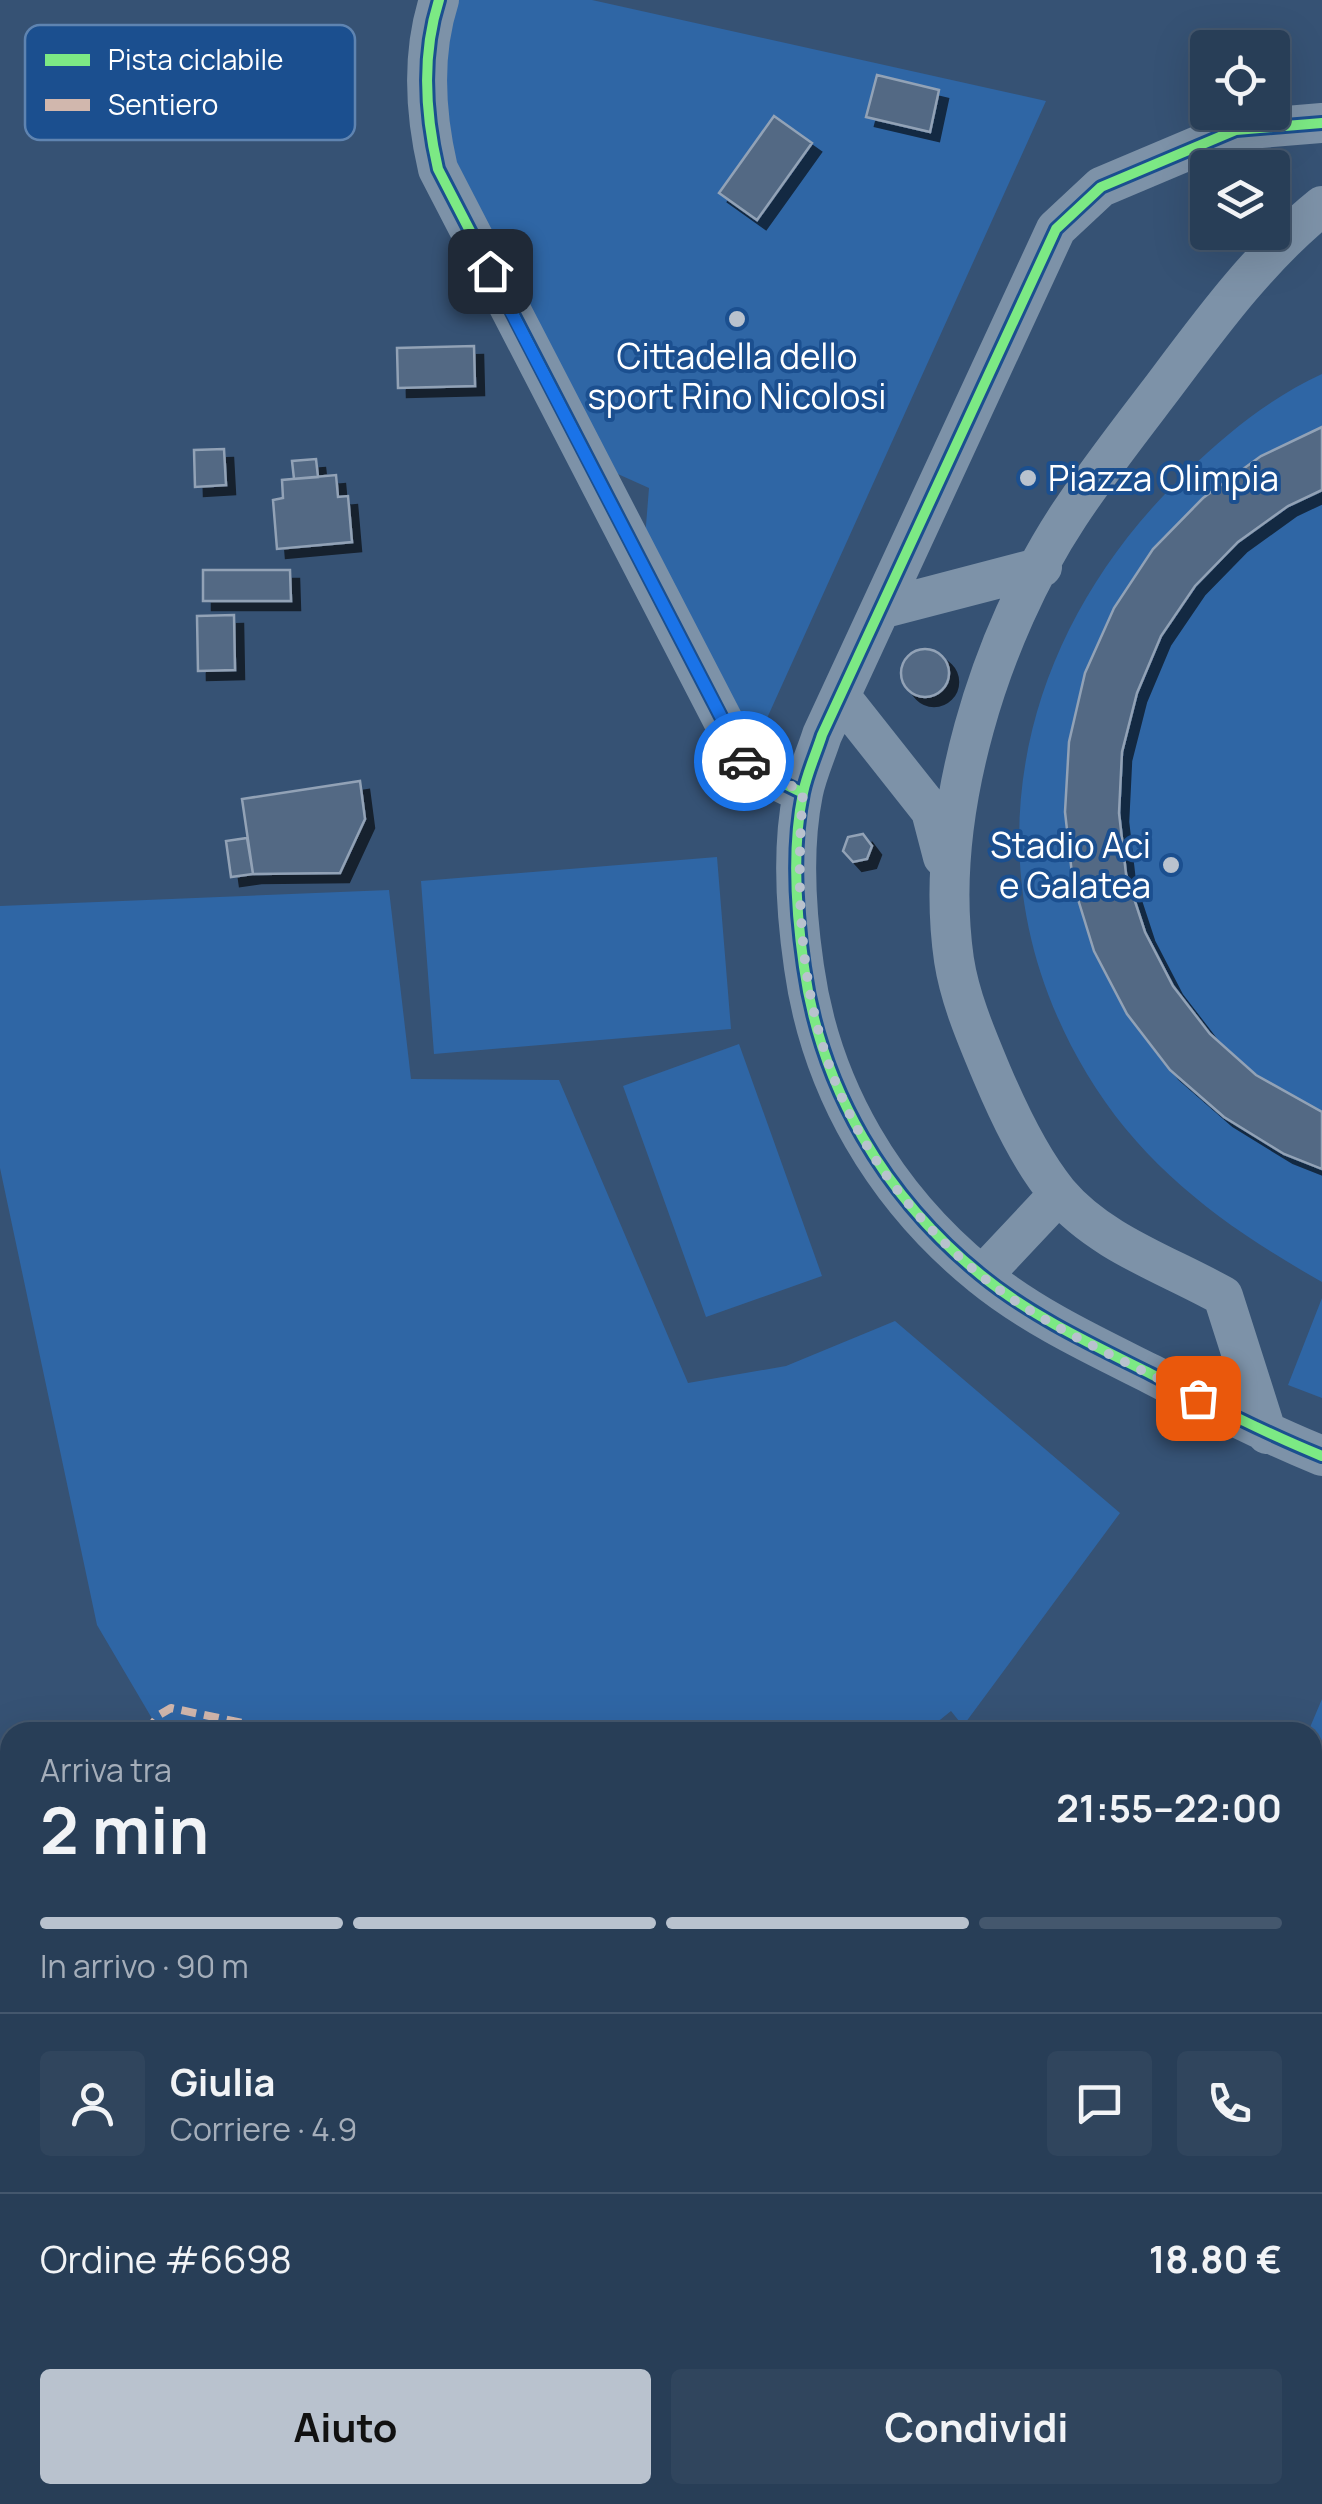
<!DOCTYPE html>
<html lang="it">
<head>
<meta charset="utf-8">
<style>
	body { margin:0; font-family:Manrope,sans-serif; background:#30455d; color:#f1f3f6; height:100vh; display:flex; flex-direction:column; font-size:38px; white-space:nowrap }
	* { box-sizing:border-box; margin:0 }
	p { font-size:32px; color:#a5aeba }
	.icon { flex:none; width:55px; height:55px; fill:none; stroke:currentColor; stroke-width:2; stroke-linecap:round; stroke-linejoin:round }
	.map { position:relative; flex:1; overflow:hidden }
	.panel { position:absolute; left:0px; top:1722px; width:1322px; height:782px; display:flex; flex-direction:column; background:#283e57; border-radius:30px 30px 0 0; box-shadow:0 10px 40px #0002,0 0 0 2px #44576d }
	.panel>* { flex:none }
	.controls { position:absolute; left:1190px; top:30px; display:grid; gap:20px }
	.controls a { display:grid; place-items:center; width:100px; height:100px; border-radius:10px; background:#283e57; box-shadow:0 10px 40px #0002,0 0 0 2px #44576d; font-size:50px }
	.pin { position:absolute; display:grid; place-items:center; width:85px; height:85px; color:#fff; margin:-42px; border-radius:20px; box-shadow:0 5px 15px #0006 }
	.courier { position:absolute; display:grid; place-items:center; width:100px; height:100px; margin:-50px; border:8px solid #1a73e8; border-radius:50%; background:#fff; color:#222; box-shadow:0 2px 12px #0007 }
	.summary em { font-style:normal; font-weight:700 }
	.summary div { display:flex; flex-direction:column-reverse }
	.summary { display:flex; align-items:center; justify-content:space-between; height:170px; padding:0 40px }
	h1 { font-size:65px; font-weight:700; line-height:75px }
	.bar { display:grid; grid-template-columns:repeat(4,1fr); gap:15px 10px; align-content:center; height:120px; padding:0 40px }
	.bar i { height:12px; border-radius:8px; background:#44576d }
	.bar .current { background:#b9c2ce }
	.bar p { grid-column:span 4 }
	.line { display:flex; align-items:center; gap:25px; padding:0 40px; border-top:2px solid #44576d }
	.line div { flex:1 }
	.round { display:grid; place-items:center; flex:none; width:105px; height:105px; border-radius:10px; background:#30455d }
	.primary-button { display:flex; gap:20px; margin-top:auto; padding:20px 40px }
	.primary-button a { flex:1; height:115px; border-radius:10px; background:#b9c2ce; color:#111; font-size:40px; font-weight:700; line-height:115px; text-align:center }
	.primary-button a+a { background:#30455d; color:#f1f3f6 }
	.map>svg:first-child { display:block }
	.green { fill:#2f66a5 }
	.building { fill:#526984; stroke:#92a2b6; stroke-width:2.5; filter:url(#shadow) }
	.lines { fill:none; stroke-linecap:round; stroke-linejoin:round }
	.minor { stroke:#7d92a8; stroke-width:40 }
	.quiet { stroke:#d1b7ad; stroke-width:8; stroke-dasharray:15 8; stroke-linecap:butt }
	.cycleway-casing { stroke:#1b4f8f; stroke-width:16 }
	.cycleway { stroke:#7ce984; stroke-width:10 }
	.done { stroke:#b9c2ce; stroke-width:10; stroke-dasharray:0 18 }
	.route { stroke:#1a73e8; stroke-width:12 }
	.poi-dot { fill:#b9c2ce; stroke:#1b4f8f; stroke-width:4 }
	.labels { text-anchor:middle; dominant-baseline:central; stroke-width:8; stroke-linejoin:round; paint-order:stroke }
	.poi-label { font-size:35px; fill:#fff; stroke:#1b4f8f }
	.key { fill:#1b4f8f; stroke:#5f84b1; stroke-width:2.5 }
	.key-label { font-size:28px; fill:#fff }
</style>
</head>
<body>
<div class="map">
<svg width="1322" height="2504" viewBox="0 0 1322 2504">
	<defs>
		<filter id="shadow"><feDropShadow dx="9" dy="9" stdDeviation="0" flood-color="#0009"/></filter>
	</defs>
	<rect width="100%" height="100%" fill="#365274"/>
	<path class="green" d="M 453,0 L 592,0 L 1046,101 L 759,736 L 725,702 L 645,538 L 649,488 L 600,466 L 443,152 L 437,68 Z
		M 1322,374 L 1322,1282 C 1228,1229 1144,1169 1087,1074 C 962,866 1018,632 1188,471 C 1228,432 1272,397 1322,374 Z
		M 717,857 L 731,1029 L 434,1054 L 421,881 Z
		M 389,890 L 411,1079 L 559,1080 L 688,1383 L 786,1366 L 895,1321 L 1120,1513 L 963,1726 L 951,1711 L 925,1732 L 160,1732 L 97,1625 L 0,1168 L 0,906 Z
		M 739,1044 L 822,1276 L 706,1317 L 623,1086 Z
		M 1322,1298 L 1322,1398 L 1288,1385 Z
		M 1322,1699 L 1322,2028 L 1312,2022 L 1312,1732 L 1308,1732 Z
		M 1322,2448 L 1322,2504 L 1253,2504 L 1264,2495 L 1312,2495 L 1313,2455 Z
		M 643,2495 L 988,2495 L 985,2504 L 649,2504 Z"/>
	<path class="building" d="M 877,75 L 939,90 L 930,132 L 866,117 Z
		M 774,116 L 812,143 L 757,220 L 719,193 Z
		M 474,346 L 475,386 L 398,388 L 397,348 Z
		M 1322,427 L 1322,490 L 1288,506 L 1238,542 L 1195,586 L 1161,636 L 1137,693 L 1122,752 L 1119,813 L 1126,874 L 1145,932 L 1173,986 L 1210,1034 L 1256,1075 L 1322,1112 L 1322,1169 L 1284,1154 L 1224,1117 L 1170,1070 L 1127,1014 L 1094,951 L 1073,883 L 1065,812 L 1069,742 L 1085,673 L 1114,608 L 1153,549 L 1203,498 L 1261,456 Z
		M 224,449 L 226,485 L 195,487 L 194,450 Z
		M 316,459 L 318,477 L 294,479 L 292,461 Z
		M 336,475 L 338,497 L 348,496 L 352,542 L 277,549 L 273,500 L 283,498 L 282,480 Z
		M 203,570 L 290,570 L 291,601 L 203,601 Z
		M 234,615 L 235,670 L 198,671 L 197,616 Z
		M901 673a24 24 0 1 1 48 0a24 24 0 1 1-48 0Z
		M 360,781 L 365,819 L 340,873 L 253,874 L 242,799 Z
		M 863,834 L 872,846 L 867,859 L 853,862 L 843,851 L 848,837 Z
		M 247,838 L 253,874 L 231,877 L 226,841 Z
		M 1322,2126 L 1322,2199 L 1312,2200 L 1312,2127 Z
		M 402,2495 L 411,2495 L 417,2504 L 389,2504 Z"/>
	<g class="lines">
		<path class="minor" d="M 439,0 C 421,56 425,113 438,169 L 746,765 L 803,793
			M 1322,123 L 1236,130 L 1101,187 L 1056,229 L 822,735 C 816,754 807,773 803,793 C 792,847 796,912 804,967 C 821,1089 885,1197 981,1275 C 1031,1316 1093,1345 1151,1374 C 1207,1403 1263,1432 1322,1456
			M 881,609 L 1042,567
			M 840,696 L 931,811 L 943,857
			M 982,1276 L 1059,1194
			M 1267,1434 L 1223,1296 C 1168,1265 1100,1243 1058,1193 C 1030,1159 1009,1114 992,1074 C 977,1038 960,999 954,960 C 933,815 990,635 1069,515 C 1098,471 1131,429 1163,387 C 1211,323 1259,257 1322,206
			M 0,2441 L 10,2434
			M 498,2495 L 505,2504"/>
		<path class="quiet" d="M 146,1732 L 159,1715 L 171,1708 L 285,1732"/>
		<g class="cycleway-casing">
			<path id="cycleway" d="M 439,0 C 421,56 425,113 438,169 L 746,765 L 803,793
				M 1322,123 L 1236,130 L 1101,187 L 1056,229 L 822,735 C 816,754 807,773 803,793 C 792,847 796,912 804,967 C 821,1089 885,1197 981,1275 C 1031,1316 1093,1345 1151,1374 C 1207,1403 1263,1432 1322,1456"/>
		</g>
		<use href="#cycleway" class="cycleway"/>
	</g>
	<g class="lines">
		<path class="done" d="M 744,761 L 803,792 C 788,990 822,1142 980,1275 C 1044,1327 1125,1361 1198,1398"/>
		<path class="route" d="M 490,271 L 744,761"/>
	</g>
	<g class="poi-dot">
		<circle cx="737" cy="319" r="10"/>
		<circle cx="1028" cy="478" r="10"/>
		<circle cx="1171" cy="865" r="10"/>
	</g>
	<g class="labels">
		<g class="poi-label">
			<text x="737" y="356">Cittadella dello<tspan x="737" dy="40">sport Rino Nicolosi</tspan></text>
			<text x="1048" y="478" text-anchor="start">Piazza Olimpia</text>
			<text x="1151" y="845" text-anchor="end">Stadio Aci<tspan x="1151" dy="40">e Galatea</tspan></text>
		</g>
	</g>
	<rect x="25" y="25" width="330" height="115" rx="15" class="key"/>
	<rect x="45" y="54" width="45" height="12" fill="#7ce984"/>
	<rect x="45" y="99" width="45" height="12" fill="#d1b7ad"/>
	<g class="key-label">
		<text x="108" y="70">Pista ciclabile</text>
		<text x="108" y="115">Sentiero</text>
	</g>
</svg>
<div class="controls">
<a><svg class="icon" aria-label="locate" viewBox="0 0 24 24"><circle cx="12" cy="12" r="6"/><path d="M12 2v4M12 18v4M2 12h4M18 12h4"/></svg></a>
<a><svg class="icon" aria-label="layers" viewBox="0 0 24 24"><path d="M12 4l9 5-9 5-9-5zM3 14l9 5 9-5"/></svg></a>
</div>
<div class="pin" style="left:1198px;top:1398px;background:#ea580c"><svg class="icon" aria-label="bag" viewBox="0 0 24 24"><path d="M5 8h14l-1 12H6zM9 8a3 3 0 0 1 6 0"/></svg></div>
<div class="pin" style="left:490px;top:271px;background:#1f2937"><svg class="icon" aria-label="home" viewBox="0 0 24 24"><path d="M3 11l9-7 9 7M6 9v11h12V9"/></svg></div>
<div class="courier" style="left:744px;top:761px"><svg class="icon" aria-label="car" viewBox="0 0 24 24"><path d="M5 17H2v-5l4-1 3-4h7l3 4 3 1v5h-3M9 17h6M6 11h13"/><circle cx="7" cy="17" r="2"/><circle cx="17" cy="17" r="2"/></svg></div>
<section class="panel">
<div class="summary"><div><h1>2 min</h1><p>Arriva tra</p></div><em>21:55–22:00</em></div>
<div class="bar"><i class="current"></i><i class="current"></i><i class="current"></i><i></i><p>In arrivo · 90 m</p></div>
<div class="line" style="height:180px"><a class="round"><svg class="icon" aria-label="person" viewBox="0 0 24 24"><circle cx="12" cy="8" r="4"/><path d="M4 21q1-7 8-7t8 7"/></svg></a><div><b>Giulia</b><p>Corriere · 4.9</p></div><a class="round"><svg class="icon" aria-label="chat" viewBox="0 0 24 24"><path d="M4 5h16v11H9l-5 4z"/></svg></a><a class="round"><svg class="icon" aria-label="phone" viewBox="0 0 24 24"><path d="M5 4h4l2 5-3 2q2 4 5 5l2-3 5 2v4C11 20 4 13 5 4z"/></svg></a></div>
<div class="line" style="height:130px"><div>Ordine #6698</div><b>18.80 €</b></div>
<div class="primary-button"><a>Aiuto</a><a>Condividi</a></div>
</section>
</div>
</body>
</html>
